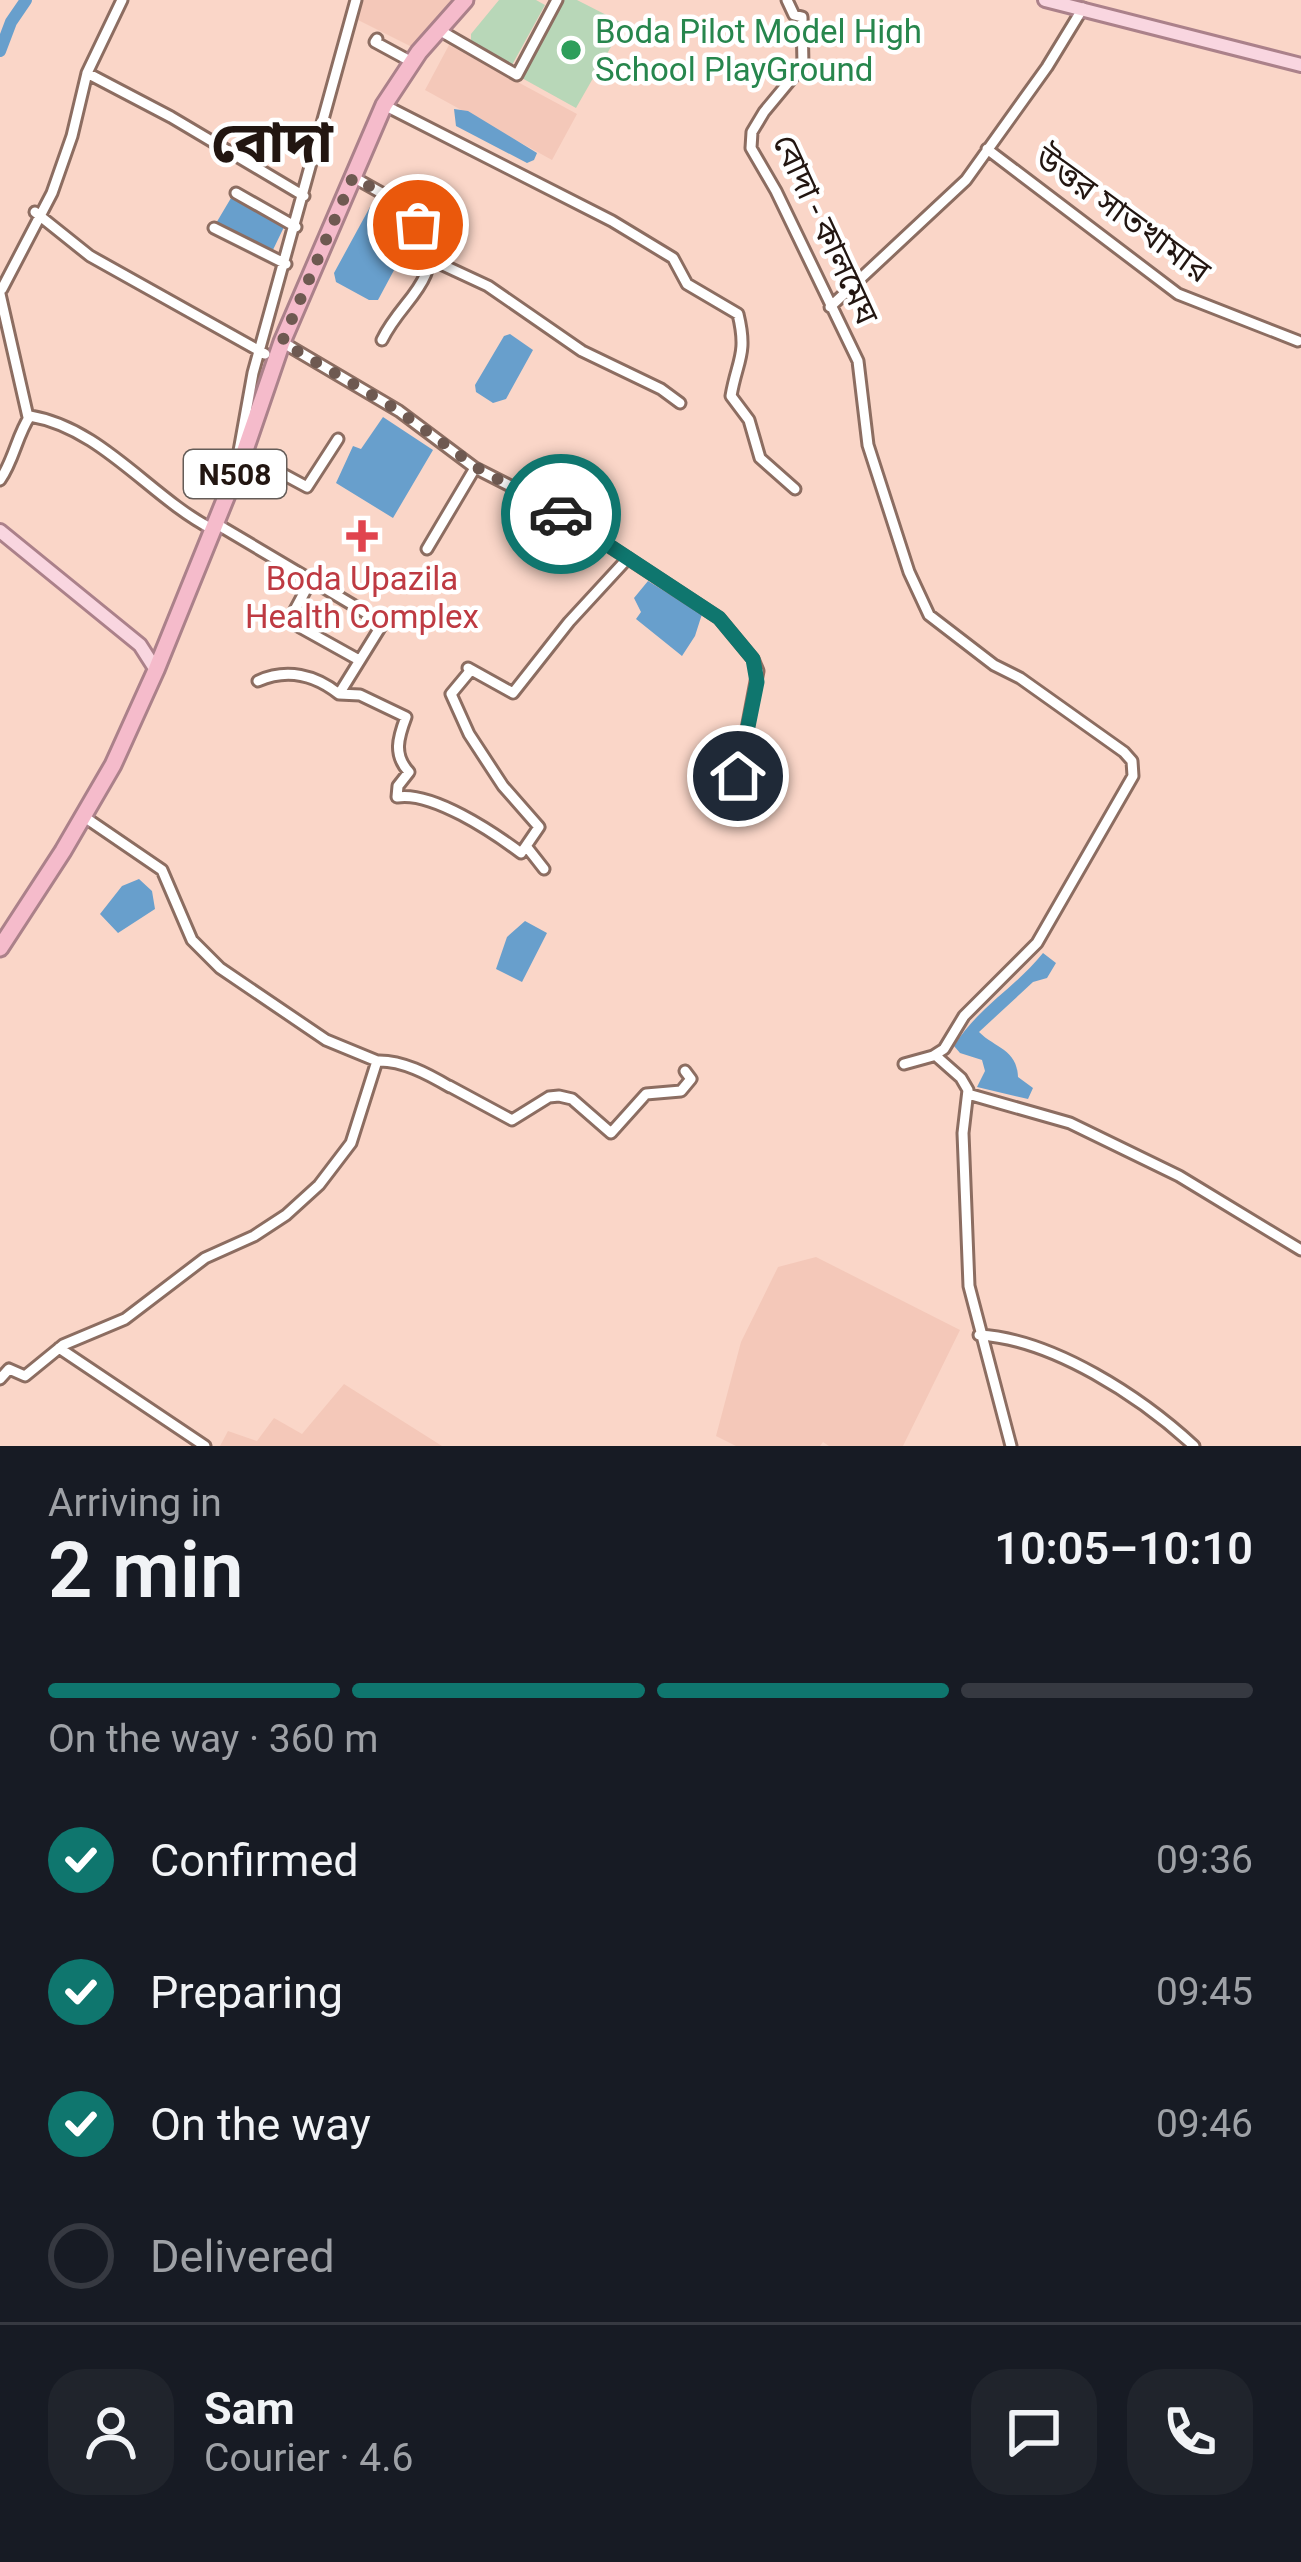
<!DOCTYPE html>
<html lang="en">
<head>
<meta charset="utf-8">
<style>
	body { margin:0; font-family:Roboto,"Noto Sans Bengali",sans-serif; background:#20242c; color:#f1f3f6; height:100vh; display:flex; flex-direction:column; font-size:45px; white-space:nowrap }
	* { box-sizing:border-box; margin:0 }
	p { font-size:39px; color:#9ea1a6 }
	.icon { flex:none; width:66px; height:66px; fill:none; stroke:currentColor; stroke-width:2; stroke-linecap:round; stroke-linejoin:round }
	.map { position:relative; height:1446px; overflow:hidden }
	.sheet { display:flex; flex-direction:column; background:#171b24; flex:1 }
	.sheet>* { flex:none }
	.pin { position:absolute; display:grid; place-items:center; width:102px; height:102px; color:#fff; margin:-51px; border:6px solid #fff; border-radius:50%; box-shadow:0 3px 12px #0007 }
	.courier { position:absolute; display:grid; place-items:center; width:120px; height:120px; margin:-60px; border:9px solid #0f766e; border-radius:50%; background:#fff; color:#222; box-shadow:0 3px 15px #0007 }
	.headline em { font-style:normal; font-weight:600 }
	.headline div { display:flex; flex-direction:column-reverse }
	.headline { display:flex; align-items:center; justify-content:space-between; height:204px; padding:0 48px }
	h1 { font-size:78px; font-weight:600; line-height:90px }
	.bar { display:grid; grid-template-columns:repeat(4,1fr); gap:18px 12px; align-content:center; height:144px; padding:0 48px }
	.bar i { height:15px; border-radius:9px; background:#363941 }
	.bar .active { background:#0f766e }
	.bar p { grid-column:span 4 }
	.line { display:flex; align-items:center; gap:30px; padding:0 48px; border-top:3px solid #363941 }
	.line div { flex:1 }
	.round { display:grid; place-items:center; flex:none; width:126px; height:126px; border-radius:36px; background:#20242c }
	ol { padding:0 48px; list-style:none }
	li { display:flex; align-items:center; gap:36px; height:132px }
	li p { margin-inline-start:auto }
	li .icon { padding:12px; border-radius:50%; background:#0f766e; color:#fff; stroke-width:4 }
	li:last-child { color:#9ea1a6 }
	li i { width:66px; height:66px; border:6px solid #363941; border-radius:50% }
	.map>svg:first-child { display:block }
	.built { fill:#f4c8b9 }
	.green { fill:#b8d7b8 }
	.water { fill:#689fcc }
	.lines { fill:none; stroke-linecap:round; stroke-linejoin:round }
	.river { stroke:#689fcc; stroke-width:12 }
	.minor-casing { stroke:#8c6d61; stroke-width:15 }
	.major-casing { stroke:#ab818a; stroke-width:18 }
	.highway-casing { stroke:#ab818a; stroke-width:21 }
	.minor { stroke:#fff; stroke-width:9 }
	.major { stroke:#f9d6e0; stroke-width:12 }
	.highway { stroke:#f5bbcb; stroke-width:15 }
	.done { stroke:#6e5951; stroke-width:12; stroke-dasharray:0 21.6 }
	.route { stroke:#0f766e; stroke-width:15 }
	.leisure-dot { fill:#2e9e5b; stroke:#fff; stroke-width:4.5 }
	.health-dot { fill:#e0444e; stroke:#fff; stroke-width:4.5 }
	.labels { text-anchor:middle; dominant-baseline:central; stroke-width:9; stroke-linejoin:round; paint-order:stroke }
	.shield { fill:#fff; stroke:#645c58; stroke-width:3 }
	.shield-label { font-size:30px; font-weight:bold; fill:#221611 }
	.leisure-label { font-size:33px; fill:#27864d; stroke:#fff; text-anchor:start }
	.street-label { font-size:33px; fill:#221611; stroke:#fff }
	.health-label { font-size:33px; fill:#be3a42; stroke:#fff }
	.town-label { font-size:57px; font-weight:bold; fill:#221611; stroke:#fff }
</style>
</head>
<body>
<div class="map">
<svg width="1301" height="1446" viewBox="0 0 1301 1446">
	<rect width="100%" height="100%" fill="#fad6c8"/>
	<path class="built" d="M 353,0 L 463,0 L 418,50 L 348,15 Z
		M 449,45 L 577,114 L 552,160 L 425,90 Z
		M 816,1257 L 960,1330 L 903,1446 L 829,1446 L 823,1442 L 820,1446 L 736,1446 L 716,1436 L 741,1342 L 778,1267 Z
		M 344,1384 L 442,1446 L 220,1446 L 228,1431 L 257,1441 L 274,1418 L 302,1434 Z"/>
	<path class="green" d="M 499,0 L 536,0 L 545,5 L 511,67 L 471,45 L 471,34 Z
		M 560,0 L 577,0 L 624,24 L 576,108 L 520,77 Z"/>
	<path class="water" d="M 454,109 L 468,111 L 537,153 L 534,160 L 527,163 L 456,126 Z
		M 231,198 L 284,227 L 271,254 L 215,225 Z
		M 370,207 L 415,231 L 378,300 L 369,300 L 336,282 L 334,273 Z
		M 510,334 L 533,350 L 506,399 L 493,403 L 476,392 L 475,385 L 504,336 Z
		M 383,417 L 433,450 L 393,518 L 336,483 L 353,446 L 361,449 Z
		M 648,581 L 702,614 L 695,636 L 682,656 L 636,619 L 641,612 L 634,598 Z
		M 139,879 L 152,891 L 155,909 L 118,933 L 100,914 L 122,886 Z
		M 525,921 L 547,933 L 522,982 L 496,969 L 507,937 Z
		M 1043,953 L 1056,963 L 1047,978 L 1033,982 L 979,1032 C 995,1048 1017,1049 1018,1077 L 1033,1088 L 1028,1099 L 977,1087 L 985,1071 L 982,1060 L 960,1053 L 954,1046 C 977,1008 1015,988 1043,953 Z"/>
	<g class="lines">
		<path class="river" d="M 0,51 L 11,22 L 26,0"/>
		<g class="minor-casing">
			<path id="minor" d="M 122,0 L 87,73 L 171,117 L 304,196
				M 787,0 L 794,15 L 802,17 L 803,65 L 764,112 L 752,132 L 751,148 L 776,191 L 858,361 L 868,445 L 909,572 L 929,615 L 994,665 L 1020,678 L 1124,752 L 1132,761 L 1133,776 L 1037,943 L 964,1016 L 944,1049 L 933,1056 L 904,1064
				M 439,30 L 517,75 L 557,0
				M 377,39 L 375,42 L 410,61
				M 384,105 L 612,221 L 673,258 L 687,284 L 738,314 C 748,355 737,360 731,396 L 749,420 L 760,458 L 795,489
				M 987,149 L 1178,294 L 1298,341
				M 353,177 L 396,201 C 399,217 421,222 428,239
				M 236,193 L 296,227
				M 35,212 L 90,256 L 265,354
				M 214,228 L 286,264
				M 432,260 L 488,286 L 582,351 L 661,389 L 680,403
				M 2,289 L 52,193 L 72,136 L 87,73
				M 0,294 L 28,417
				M 830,307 L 966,180 L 1047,67 L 1083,8
				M 382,340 C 403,297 438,287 429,231
				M 282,342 L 399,411 L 475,468 L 542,502 L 719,618 L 753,659 L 758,671 L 738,776
				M 239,451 L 253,373 L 356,0
				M 244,453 L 307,487 L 338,439
				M 0,480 C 14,460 17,435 30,416 C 102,428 150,497 212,529
				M 215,523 L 311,580 L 289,621 L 359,660
				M 427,549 L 475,468
				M 468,668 L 513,693 L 569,622 L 628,558
				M 471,670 L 451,694 L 469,734 L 503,786 L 539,827 L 526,846 L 544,869
				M 258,681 C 287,668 315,675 339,694 L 383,623 L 311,580
				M 339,694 L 360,695 L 406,717 C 398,738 393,755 409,772 L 398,786 L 397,797 C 432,791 493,832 521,853 L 526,846
				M 83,816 L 162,870 L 192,940 L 220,968 L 326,1040 L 377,1061
				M 935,1055 L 961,1078 L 968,1090 L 963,1133 L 969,1286 L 1011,1446
				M 449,1086 L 512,1120 L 549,1097 L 559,1096 L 572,1099 L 611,1133 L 646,1094 L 681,1091 L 691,1079 L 685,1071
				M 968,1094 L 1070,1123 L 1179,1176 L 1301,1250
				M 979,1335 C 1053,1339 1141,1397 1194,1446
				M 59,1348 L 205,1446
				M 0,1379 L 9,1369 L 25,1376 L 63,1345 L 125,1319 L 205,1258 L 254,1236 L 286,1215 L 319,1185 L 351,1143 L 377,1061 C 402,1060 428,1074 450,1087"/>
		</g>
		<g class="major-casing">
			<path id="major" d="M 1045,0 L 1301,65
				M 0,531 L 140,645 L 156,670"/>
		</g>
		<g class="highway-casing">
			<path id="highway" d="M 0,948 L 63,851 L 113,765 L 156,670 L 244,453 L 282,342 L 384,105 L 419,52 L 465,0"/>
		</g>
		<use href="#minor" class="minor"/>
		<use href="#major" class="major"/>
		<use href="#highway" class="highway"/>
	</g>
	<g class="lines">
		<path class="done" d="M 418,225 L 398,209 L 396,201 L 353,177 L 282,342 L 399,411 L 476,467 L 561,514"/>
		<path class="route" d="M 561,514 L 719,618 L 753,659 L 757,682 L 738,776"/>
	</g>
	<circle class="leisure-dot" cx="571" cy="50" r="12"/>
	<path class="health-dot" d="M356 518h12v12h12v12h-12v12h-12v-12h-12v-12h12z"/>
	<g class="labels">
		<rect class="shield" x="184" y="450" width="102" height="48" rx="9"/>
		<g class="shield-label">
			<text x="235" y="474">N508</text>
		</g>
		<g class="leisure-label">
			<text x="595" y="31">Boda Pilot Model High<tspan x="595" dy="38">School PlayGround</tspan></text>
		</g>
		<g class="street-label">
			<text transform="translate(1123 214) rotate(36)">উত্তর সাতখামার</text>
			<text transform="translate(826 229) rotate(65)">বোদা - কালমেঘ</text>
		</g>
		<g class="health-label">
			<text x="362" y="578">Boda Upazila<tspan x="362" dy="38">Health Complex</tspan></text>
		</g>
		<g class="town-label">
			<text x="272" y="142">বোদা</text>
		</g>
	</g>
</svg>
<div class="pin" style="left:418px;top:225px;background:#ea580c"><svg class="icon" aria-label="bag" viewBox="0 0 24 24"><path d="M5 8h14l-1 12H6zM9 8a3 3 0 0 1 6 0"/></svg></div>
<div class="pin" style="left:738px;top:776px;background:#1f2937"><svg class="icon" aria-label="home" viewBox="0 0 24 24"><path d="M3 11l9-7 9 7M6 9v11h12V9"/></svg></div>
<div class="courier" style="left:561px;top:514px"><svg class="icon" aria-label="car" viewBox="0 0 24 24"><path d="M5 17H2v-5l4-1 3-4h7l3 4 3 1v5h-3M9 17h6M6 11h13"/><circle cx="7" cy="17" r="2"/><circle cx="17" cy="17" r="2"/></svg></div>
</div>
<section class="sheet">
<div class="headline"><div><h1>2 min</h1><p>Arriving in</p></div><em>10:05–10:10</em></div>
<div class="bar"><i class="active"></i><i class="active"></i><i class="active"></i><i></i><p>On the way · 360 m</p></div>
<ol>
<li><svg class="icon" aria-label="check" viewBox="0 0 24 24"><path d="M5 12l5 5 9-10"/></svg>Confirmed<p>09:36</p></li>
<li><svg class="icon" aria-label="check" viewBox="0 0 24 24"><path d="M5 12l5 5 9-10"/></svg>Preparing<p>09:45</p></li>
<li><svg class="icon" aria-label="check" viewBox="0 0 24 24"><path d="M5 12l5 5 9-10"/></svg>On the way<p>09:46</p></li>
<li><i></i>Delivered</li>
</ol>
<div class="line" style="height:216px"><a class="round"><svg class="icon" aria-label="person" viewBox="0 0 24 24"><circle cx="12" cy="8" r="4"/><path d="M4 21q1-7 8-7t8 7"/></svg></a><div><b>Sam</b><p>Courier · 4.6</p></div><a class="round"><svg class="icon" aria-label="chat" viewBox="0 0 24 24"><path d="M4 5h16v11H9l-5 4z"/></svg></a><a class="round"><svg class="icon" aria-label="phone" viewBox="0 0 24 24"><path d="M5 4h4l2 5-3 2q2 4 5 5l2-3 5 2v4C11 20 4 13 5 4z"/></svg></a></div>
</section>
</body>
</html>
